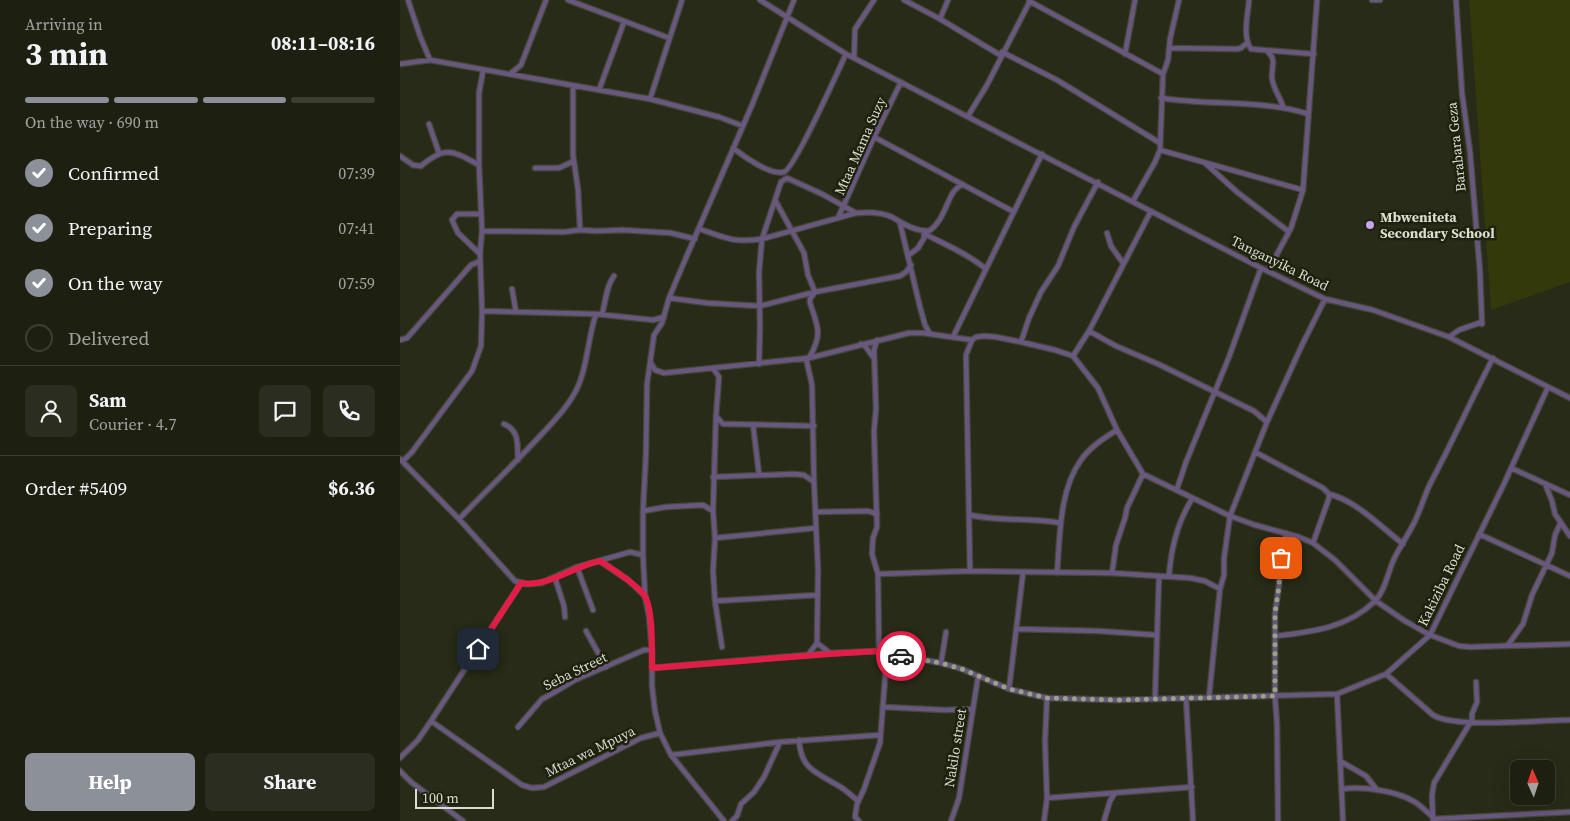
<!DOCTYPE html>
<html lang="en">
<head>
<meta charset="utf-8">
<style>
	body { margin:0; font-family:"Source Serif 4",serif; background:#2a2d1f; color:#f1f3f6; height:100vh; display:flex; flex-direction:column; font-size:19px; white-space:nowrap }
	* { box-sizing:border-box; margin:0 }
	p { font-size:16px; color:#a0a39f }
	.icon { flex:none; width:28px; height:28px; fill:none; stroke:currentColor; stroke-width:2; stroke-linecap:round; stroke-linejoin:round }
	.map { position:relative; flex:1; overflow:hidden }
	.details { display:flex; flex-direction:column; background:#1d2011; width:400px }
	.details>* { flex:none }
	.needle { width:32px; rotate:357deg }
	.controls { position:absolute; left:1110px; top:760px; display:grid; gap:10px }
	.controls a { display:grid; place-items:center; width:45px; height:45px; border-radius:8px; background:#1d2011; box-shadow:0 5px 20px #0002,0 0 0 1px #3b3e31; font-size:25px }
	.scale { position:absolute; left:15px; bottom:12px; width:79px; box-sizing:border-box; padding-left:5px; border:2px solid #daddd0; border-top:0; font-size:14px; line-height:18px; white-space:nowrap; color:#daddd0; -webkit-text-stroke:4px #1e210d; paint-order:stroke }
	.pin { position:absolute; display:grid; place-items:center; width:42px; height:42px; color:#fff; margin:-21px; border-radius:10px; box-shadow:0 2px 8px #0006 }
	.courier { position:absolute; display:grid; place-items:center; width:50px; height:50px; margin:-25px; border:4px solid #e11d48; border-radius:50%; background:#fff; color:#222; box-shadow:0 1px 6px #0007 }
	.overview em { font-style:normal; font-weight:700 }
	.overview div { display:flex; flex-direction:column-reverse }
	.overview { display:flex; align-items:center; justify-content:space-between; height:85px; padding:0 25px }
	h1 { font-size:32px; font-weight:700; line-height:38px }
	.bar { display:grid; grid-template-columns:repeat(4,1fr); gap:8px 5px; align-content:center; height:60px; padding:0 25px }
	.bar i { height:6px; border-radius:4px; background:#3b3e31 }
	.bar .active { background:#8c9099 }
	.bar p { grid-column:span 4 }
	.line { display:flex; align-items:center; gap:12px; padding:0 25px; border-top:1px solid #3b3e31 }
	.line div { flex:1 }
	.round { display:grid; place-items:center; flex:none; width:52px; height:52px; border-radius:8px; background:#2a2d1f }
	ol { padding:0 25px; list-style:none }
	li { display:flex; align-items:center; gap:15px; height:55px }
	li p { margin-inline-start:auto }
	li .icon { padding:5px; border-radius:50%; background:#8c9099; color:#fff; stroke-width:4 }
	li:last-child { color:#a0a39f }
	li i { width:28px; height:28px; border:2px solid #3b3e31; border-radius:50% }
	.primary-button { display:flex; gap:10px; margin-top:auto; padding:10px 25px }
	.primary-button a { flex:1; height:58px; border-radius:8px; background:#8c9099; color:#fff; font-size:20px; font-weight:700; line-height:58px; text-align:center }
	.primary-button a+a { background:#2a2d1f; color:#f1f3f6 }
	main { display:flex; flex:1; min-height:0 }
	.map>svg:first-child { display:block }
	.green { fill:#33390a }
	.lines { fill:none; stroke-linecap:round; stroke-linejoin:round }
	.street-casing { stroke:#444735; stroke-width:7 }
	.street { stroke:#68577f; stroke-width:4.5 }
	.done { stroke:#9b9f8f; stroke-width:5; stroke-dasharray:0 9 }
	.route { stroke:#e11d48; stroke-width:6 }
	.poi-dot { fill:#c7a6f0; stroke:#1e210d; stroke-width:2 }
	.labels { text-anchor:middle; dominant-baseline:central; stroke-width:5; stroke-linejoin:round; paint-order:stroke }
	.street-label { font-size:14px; fill:#daddd0; stroke:#1e210d }
	.poi-label { font-size:14px; font-weight:bold; fill:#daddd0; stroke:#1e210d; text-anchor:start }
</style>
</head>
<body>
<main>
<section class="details">
<div class="overview"><div><h1>3 min</h1><p>Arriving in</p></div><em>08:11–08:16</em></div>
<div class="bar"><i class="active"></i><i class="active"></i><i class="active"></i><i></i><p>On the way · 690 m</p></div>
<ol>
<li><svg class="icon" aria-label="check" viewBox="0 0 24 24"><path d="M5 12l5 5 9-10"/></svg>Confirmed<p>07:39</p></li>
<li><svg class="icon" aria-label="check" viewBox="0 0 24 24"><path d="M5 12l5 5 9-10"/></svg>Preparing<p>07:41</p></li>
<li><svg class="icon" aria-label="check" viewBox="0 0 24 24"><path d="M5 12l5 5 9-10"/></svg>On the way<p>07:59</p></li>
<li><i></i>Delivered</li>
</ol>
<div class="line" style="height:90px"><a class="round"><svg class="icon" aria-label="person" viewBox="0 0 24 24"><circle cx="12" cy="8" r="4"/><path d="M4 21q1-7 8-7t8 7"/></svg></a><div><b>Sam</b><p>Courier · 4.7</p></div><a class="round"><svg class="icon" aria-label="chat" viewBox="0 0 24 24"><path d="M4 5h16v11H9l-5 4z"/></svg></a><a class="round"><svg class="icon" aria-label="phone" viewBox="0 0 24 24"><path d="M5 4h4l2 5-3 2q2 4 5 5l2-3 5 2v4C11 20 4 13 5 4z"/></svg></a></div>
<div class="line" style="height:65px"><div>Order #5409</div><b>$6.36</b></div>
<div class="primary-button"><a>Help</a><a>Share</a></div>
</section>
<div class="map">
<svg width="1170" height="821" viewBox="0 0 1170 821">
	<rect width="100%" height="100%" fill="#272b17"/>
	<path class="green" d="M 1069,0 L 1170,0 L 1170,282 L 1091,310 Z"/>
	<g class="lines">
		<g class="street-casing">
			<path id="street" d="M 8,0 L 20,36 L 30,60
				M 168,0 L 269,38
				M 360,0 L 446,54 L 861,268 L 925,299 L 973,310 L 1049,337 L 1170,398
				M 504,0 L 540,19 L 600,55
				M 849,0 C 848,15 842,36 851,49 L 914,54
				M 972,0 L 980,0
				M 1056,0 L 1062,93 L 1070,152 L 1080,272 L 1082,324
				M 629,1 L 763,74 L 760,150 L 755,162 L 733,201
				M 540,19 L 548,0
				M 770,48 L 837,49 L 841,48 L 847,43
				M 602,52 L 657,80 L 760,143
				M 868,52 C 877,60 871,67 872,78 C 873,89 880,96 883,107
				M 725,54 L 735,0
				M 454,58 L 455,29 L 474,0
				M 0,64 L 30,60 L 199,90 L 250,99 L 319,117 L 343,126
				M 110,74 L 121,65 L 146,0
				M 763,74 L 768,60 L 770,39 L 779,0
				M 173,86 L 173,155 L 178,189 L 180,230
				M 199,90 L 224,22
				M 761,98 C 810,106 861,99 908,114
				M 250,99 L 282,0
				M 568,116 L 587,85 L 630,1
				M 29,124 L 39,153
				M 474,137 L 614,212
				M 333,148 C 343,156 371,176 384,172 C 395,168 438,71 446,54
				M 760,150 L 903,190
				M 0,156 L 13,165 L 21,166 C 46,145 53,151 79,165
				M 805,163 L 837,192 L 888,231
				M 135,168 L 159,168 L 174,161
				M 375,200 L 404,253 L 408,275 L 415,292 L 410,299 L 410,303 C 418,327 423,334 409,358
				M 438,218 L 474,137 L 501,82
				M 500,223 L 520,307 L 525,325 L 530,334
				M 300,229 C 325,238 334,243 362,239 L 456,213 C 467,212 481,212 492,217 C 504,224 514,231 529,231 C 541,223 545,208 551,196 C 553,191 558,187 562,184
				M 82,231 L 164,232 L 180,230 L 196,231 L 223,230 L 271,233 L 295,239
				M 707,233 L 711,246 L 723,263
				M 525,234 C 546,245 568,254 586,269
				M 80,254 L 58,233 L 52,220 L 57,214 L 81,214
				M 509,255 L 518,248 L 524,238 L 524,232
				M 868,271 L 891,228 L 903,190 L 917,0
				M 112,289 L 116,312
				M 269,298 L 307,303 L 360,306 L 415,292 L 500,276 L 506,272 L 511,265
				M 82,311 L 196,314 L 253,320 L 264,317
				M 202,314 C 206,301 206,286 214,276
				M 689,331 L 716,346 L 758,364 L 854,411 L 867,422
				M 553,337 L 642,154
				M 1049,337 L 1059,330 L 1082,322
				M 0,340 L 7,338 L 71,265 L 80,261
				M 477,340 L 474,350 L 476,409 L 474,431 L 477,527 L 473,538 L 472,554 L 478,574 L 479,651
				M 621,342 L 629,318 L 641,292 L 658,266 L 674,227 L 698,182
				M 461,344 L 465,346 L 473,357
				M 673,356 L 689,331 L 751,211
				M 406,358 L 412,385 L 414,482 L 418,569 L 417,643 L 408,655
				M 251,363 L 255,370 L 264,373 L 409,358 L 509,333 L 523,333 L 572,340
				M 359,364 L 360,328 L 359,272 L 362,239 L 381,182 L 387,178 L 422,194 L 456,213
				M 313,368 L 319,377 L 316,416 L 313,511 L 315,538 L 313,571 L 315,601 L 322,647
				M 316,416 L 323,424 L 328,424 L 414,426
				M 104,424 C 120,431 117,444 118,460
				M 353,425 L 359,474
				M 855,452 L 923,488 L 929,494 L 929,498 L 913,543
				M 0,459 L 59,519 L 115,581 L 127,584 L 141,583 L 177,567 L 230,552 L 243,555
				M 3,461 L 12,452 L 72,371 L 81,346 L 82,311 L 80,254 L 82,231 L 79,165 L 79,93 L 83,71
				M 1111,468 L 1170,495
				M 313,477 L 393,474 L 404,475 L 414,482
				M 1145,484 L 1152,501 L 1155,514 L 1170,536
				M 777,489 L 786,462 L 829,357 L 861,268
				M 929,494 C 957,501 981,527 1003,544
				M 243,511 L 266,507 L 303,505 L 313,511
				M 415,512 L 468,511 L 477,514
				M 570,515 C 601,522 630,517 661,523
				M 59,519 C 86,491 114,464 140,436 C 154,421 171,404 179,384 C 188,362 188,337 196,314
				M 1079,534 L 1170,576
				M 315,538 L 416,528
				M 200,561 L 228,580 L 245,596
				M 177,567 L 193,610
				M 570,571 L 566,355 L 572,340 L 576,337 L 584,336 L 596,337 L 621,342 L 655,350 L 673,356 L 698,388 L 717,430 L 743,474 L 830,516 L 855,525 L 899,537 L 913,543 L 935,560 L 976,601 L 1005,621 L 1030,635 L 1059,646 L 1070,647 L 1170,644
				M 657,573 C 660,537 659,490 681,460 C 690,447 704,438 717,430
				M 712,573 L 716,545 L 725,518 L 727,508 L 743,474
				M 478,574 L 570,571 L 712,573 L 790,578 L 805,581 L 820,589
				M 769,576 C 771,548 777,523 792,499
				M 155,578 L 164,606 L 165,617
				M 315,601 L 418,595
				M 616,629 L 699,631 L 756,635
				M 186,631 L 206,667
				M 876,636 C 911,632 948,628 975,601 C 986,590 988,570 995,557 C 1001,545 1008,535 1014,523 C 1020,511 1024,497 1030,484 C 1052,443 1071,400 1093,358
				M 417,643 L 430,653
				M 1108,645 L 1123,624 L 1132,595 L 1152,553 L 1155,535 L 1160,524
				M 541,663 L 546,632
				M 252,668 L 430,653 L 479,651 L 541,663 L 562,669 L 609,689 L 647,698 L 717,700 L 937,694 L 986,674 L 1030,635 L 1103,486 L 1148,387
				M 986,674 L 1033,715 C 1055,729 1140,720 1170,720
				M 609,689 L 623,573
				M 937,694 L 943,821
				M 809,697 L 815,638 L 820,589 L 824,575 L 824,558 L 830,516 L 867,422 L 902,345 L 925,299
				M 786,698 L 793,821
				M 755,699 L 759,576
				M 483,707 L 545,710 L 572,709
				M 31,721 L 122,785 L 132,788 L 144,787 L 241,738 L 260,733
				M 1072,723 L 1072,714 L 1077,702 L 1076,682
				M 118,727 L 142,699 L 148,696 L 175,680 L 244,650 L 252,650
				M 399,740 C 401,770 416,772 439,786 C 446,790 452,796 458,801
				M 271,755 L 380,742 L 480,735
				M 0,758 L 18,740 L 31,721 L 121,583
				M 940,761 L 966,776 L 977,790
				M 0,771 L 11,782 L 63,821
				M 942,789 C 963,786 997,791 1015,802 C 1021,806 1027,812 1033,817
				M 647,798 L 792,787
				M 1033,819 L 1170,812
				M 1033,820 L 1032,796 L 1034,783 L 1070,723
				M 324,821 L 271,755 L 260,733 L 255,711 L 252,686 L 252,650 L 249,616 L 245,596 L 243,555 L 243,511 L 246,453 L 247,384 L 254,335 L 262,323 L 269,298 L 282,267 L 352,105 L 394,0
				M 332,821 L 337,816 L 341,804 L 354,792 L 364,777 L 380,742
				M 459,821 L 455,817 L 457,804 L 464,789 L 480,743 L 487,653
				M 551,821 L 559,798 L 578,677
				M 644,821 L 647,798 L 645,741 L 647,698
				M 704,821 L 710,801 L 715,793
				M 878,821 L 877,725 L 875,696 L 875,613 L 879,585 L 879,566 L 886,533"/>
		</g>
		<use href="#street" class="street"/>
	</g>
	<g class="lines">
		<path class="done" d="M 501,656 L 541,663 L 562,669 L 609,689 L 647,698 L 717,700 L 875,696 L 875,613 L 879,586 L 881,558"/>
		<path class="route" d="M 78,649 L 121,583 C 147,588 174,566 200,561 C 211,568 241,587 246,598 C 253,614 252,649 252,668 L 430,654 L 479,651 L 501,656"/>
	</g>
	<circle class="poi-dot" cx="970" cy="225" r="5"/>
	<g class="labels">
		<g class="street-label">
			<text transform="translate(460 146) rotate(-66)">Mtaa Mama Suzy</text>
			<text transform="translate(1056 147) rotate(-96)">Barabara Geza</text>
			<text transform="translate(880 263) rotate(26)">Tanganyika Road</text>
			<text transform="translate(1041 585) rotate(-64)">Kakiziba Road</text>
			<text transform="translate(175 671) rotate(-26)">Seba Street</text>
			<text transform="translate(555 748) rotate(-81)">Nakilo street</text>
			<text transform="translate(190 751) rotate(-26)">Mtaa wa Mpuya</text>
		</g>
		<g class="poi-label">
			<text x="980" y="217">Mbweniteta<tspan x="980" dy="16">Secondary School</tspan></text>
		</g>
	</g>
</svg>
<div class="controls">
<a><svg class="needle" viewBox="-14 -14 28 28"><path d="M0-13l5 13h-10z" fill="#e53935"/><path d="M0 13l5-13h-10z" fill="#a0a39f"/></svg></a>
</div>
<div class="scale">100 m</div>
<div class="pin" style="left:881px;top:558px;background:#ea580c"><svg class="icon" aria-label="bag" viewBox="0 0 24 24"><path d="M5 8h14l-1 12H6zM9 8a3 3 0 0 1 6 0"/></svg></div>
<div class="pin" style="left:78px;top:649px;background:#1f2937"><svg class="icon" aria-label="home" viewBox="0 0 24 24"><path d="M3 11l9-7 9 7M6 9v11h12V9"/></svg></div>
<div class="courier" style="left:501px;top:656px"><svg class="icon" aria-label="car" viewBox="0 0 24 24"><path d="M5 17H2v-5l4-1 3-4h7l3 4 3 1v5h-3M9 17h6M6 11h13"/><circle cx="7" cy="17" r="2"/><circle cx="17" cy="17" r="2"/></svg></div>
</div>
</main>
</body>
</html>
